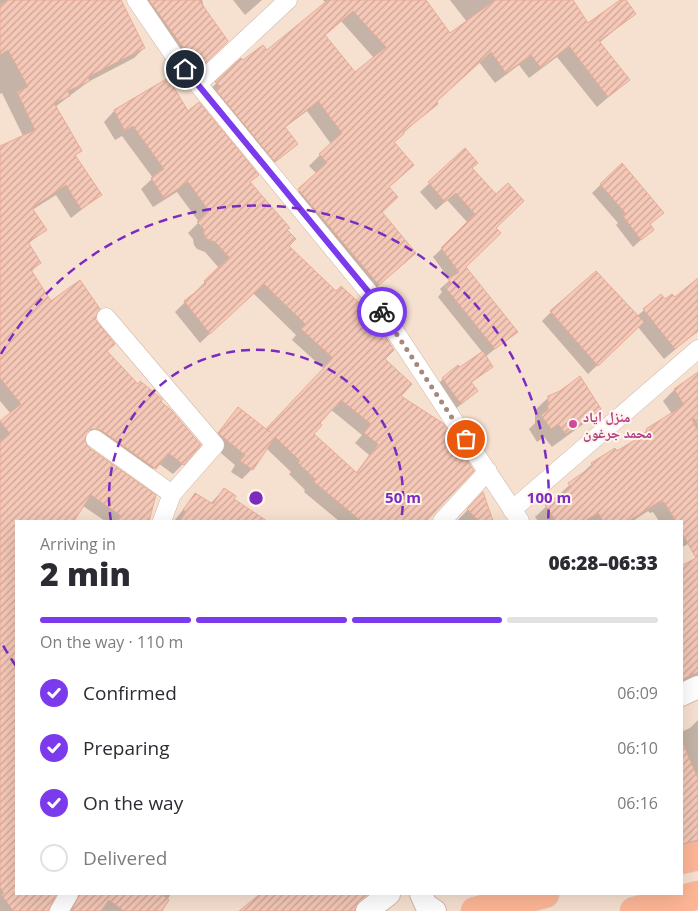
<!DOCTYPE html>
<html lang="en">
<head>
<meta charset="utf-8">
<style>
	body { margin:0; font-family:"Open Sans","Noto Naskh Arabic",sans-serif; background:#f2f2f3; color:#2b2b33; height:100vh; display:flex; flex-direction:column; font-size:19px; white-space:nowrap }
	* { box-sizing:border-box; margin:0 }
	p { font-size:16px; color:#7c7c81 }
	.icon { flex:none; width:28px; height:28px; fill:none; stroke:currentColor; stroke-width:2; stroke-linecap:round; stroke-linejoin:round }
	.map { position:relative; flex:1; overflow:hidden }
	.sheet { position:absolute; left:15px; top:520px; width:668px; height:375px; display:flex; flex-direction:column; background:#fff; border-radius:0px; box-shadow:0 5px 20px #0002 }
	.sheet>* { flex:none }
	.pin { position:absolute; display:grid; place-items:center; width:42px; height:42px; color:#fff; margin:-21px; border:2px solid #fff; border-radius:50%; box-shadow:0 1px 5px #0007 }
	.courier { position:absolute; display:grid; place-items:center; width:50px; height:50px; margin:-25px; border:4px solid #7c3aed; border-radius:50%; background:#fff; color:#222; box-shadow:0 1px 6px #0007 }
	.head em { font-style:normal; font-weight:800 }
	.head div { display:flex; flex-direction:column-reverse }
	.head { display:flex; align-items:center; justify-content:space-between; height:85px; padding:0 25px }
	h1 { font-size:32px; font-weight:800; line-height:38px }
	.bar { display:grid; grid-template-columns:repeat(4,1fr); gap:8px 5px; align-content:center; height:60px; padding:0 25px }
	.bar i { height:6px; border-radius:4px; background:#e1e1e2 }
	.bar .active { background:#7c3aed }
	.bar p { grid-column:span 4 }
	ol { padding:0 25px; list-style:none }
	li { display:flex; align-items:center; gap:15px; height:55px }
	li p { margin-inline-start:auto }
	li .icon { padding:5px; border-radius:50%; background:#7c3aed; color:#fff; stroke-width:4 }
	li:last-child { color:#7c7c81 }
	li i { width:28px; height:28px; border:2px solid #e1e1e2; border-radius:50% }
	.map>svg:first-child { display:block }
	.residential { fill:#f6e0d0; fill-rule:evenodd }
	.shadow { fill:#0003; fill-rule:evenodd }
	.building { fill:url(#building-hatch); stroke:#e9ab97; fill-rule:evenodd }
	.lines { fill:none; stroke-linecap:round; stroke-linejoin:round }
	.minor-casing { stroke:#d2b7aa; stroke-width:19 }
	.tertiary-casing { stroke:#d2b7aa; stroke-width:24 }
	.trunk-casing { stroke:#d9cecb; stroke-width:29 }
	.minor { stroke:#fff; stroke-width:18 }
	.tertiary { stroke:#fff; stroke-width:22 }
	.trunk { stroke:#feb696; stroke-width:28 }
	.done { stroke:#a6887d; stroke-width:5; stroke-dasharray:0 9 }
	.route { stroke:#7c3aed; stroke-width:6 }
	.ring { fill:none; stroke:#7b2cbf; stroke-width:2.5; stroke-dasharray:9 6 }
	.hotel-dot { fill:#d1479c; stroke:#fff4ea; stroke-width:2 }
	.labels { text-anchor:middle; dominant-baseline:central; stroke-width:4; stroke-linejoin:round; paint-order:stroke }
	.hotel-label { font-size:14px; font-weight:bold; fill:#b23c85; stroke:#fff4ea; text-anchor:start }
	.centre { fill:#7b2cbf; stroke:#fff4ea; stroke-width:2.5 }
	.ring-label { font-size:15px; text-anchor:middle; font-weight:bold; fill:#7b2cbf; stroke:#fff4ea; stroke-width:4; stroke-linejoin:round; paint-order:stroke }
</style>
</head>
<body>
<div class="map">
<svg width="698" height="911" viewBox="0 0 698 911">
	<defs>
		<pattern id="building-hatch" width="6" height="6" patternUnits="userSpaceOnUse" patternTransform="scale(1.25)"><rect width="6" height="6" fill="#f5c8b8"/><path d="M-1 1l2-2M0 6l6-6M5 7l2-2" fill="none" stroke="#cba597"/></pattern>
	</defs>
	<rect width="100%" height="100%" fill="#feefe2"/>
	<path class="residential" d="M 0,0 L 698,0 L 698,911 L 0,911 ZM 16,521 L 681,521 L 681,894 L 16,894 Z"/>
	<path class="shadow" d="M 0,0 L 115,0 L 144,48 L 134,58 L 88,82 L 55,107 L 80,151 L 75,156 L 100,195 L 71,218 L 56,195 L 32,210 L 45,230 L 28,244 L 40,262 L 31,272 L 50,303 L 93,319 L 105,351 L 138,386 L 159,403 L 183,464 L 173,474 L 158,463 L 145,479 L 91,440 L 84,439 L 88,449 L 154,496 L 147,521 L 105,521 L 83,506 L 73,521 L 16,521 L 16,720 L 12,723 L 16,734 L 16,894 L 57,894 L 46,911 L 0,911 L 0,422 L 11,414 L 0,401 L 0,147 L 23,136 L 2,93 L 0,94 Z
		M 129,0 L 202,0 L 216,52 L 187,79 Z
		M 233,0 L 262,0 L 245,15 Z
		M 323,0 L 424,0 L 450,35 L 467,22 L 450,0 L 571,0 L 588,24 L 624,0 L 634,14 L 599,43 L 628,80 L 597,107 L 557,57 L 529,78 L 519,65 L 495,83 L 479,62 L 393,143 L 401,176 L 388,188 L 380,212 L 415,253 L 367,296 L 288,201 L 317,174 L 309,166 L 331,144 L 307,111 L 284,128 L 296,144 L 264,172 L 205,94 L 241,60 L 242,62 L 266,52 L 326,3 ZM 341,21 L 374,58 L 355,73 L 324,36 Z
		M 168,80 L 187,112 L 249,183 L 286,231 L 288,246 L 336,293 L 364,312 L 399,396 L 426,521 L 339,521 L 304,492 L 305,490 L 289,474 L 291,472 L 266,448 L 252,469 L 242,479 L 231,472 L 235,465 L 209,443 L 239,409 L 265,430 L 324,369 L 292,340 L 296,335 L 253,293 L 200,343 L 175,312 L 219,268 L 205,252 L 197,249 L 194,245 L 193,239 L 188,233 L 199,222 L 177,192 L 153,207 L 141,189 L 153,178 L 122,136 L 115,140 L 104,122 L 114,111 ZM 330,409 L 362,435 L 355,443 L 369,455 L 356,473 L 312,434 L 318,423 Z
		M 465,150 L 494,228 L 464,267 L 516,332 L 485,357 L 492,367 L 471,383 L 469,398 L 454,410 L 436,386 L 443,379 L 483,353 L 438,297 L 442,292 L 440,289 L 450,280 L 433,257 L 468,223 L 447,200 L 436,210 L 420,192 Z
		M 622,164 L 663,213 L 649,225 L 652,230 L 633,247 L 616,225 L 618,223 L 592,193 Z
		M 698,279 L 698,330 L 664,359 L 638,327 L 588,374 L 542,321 L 551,312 L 637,316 L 661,296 L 665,301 L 675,299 Z
		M 698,373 L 698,538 L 681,548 L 681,521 L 659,521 L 653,512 L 650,513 L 648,511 L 633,521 L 538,521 L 535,517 L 592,464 L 636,440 L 647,430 L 672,414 L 663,401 L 674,390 Z
		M 549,397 L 599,409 L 586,422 L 552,447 L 544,437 L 537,442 L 529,429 L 535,423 L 535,410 Z
		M 224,489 L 232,500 L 265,521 L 174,521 L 196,494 L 210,504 Z
		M 482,495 L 492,521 L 459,521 L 458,520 Z
		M 698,558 L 698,681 L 681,686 L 681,623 Z
		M 698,720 L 698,847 L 681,852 L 681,732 L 690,728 Z
		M 68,894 L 171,894 L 160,911 L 67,911 Z
		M 262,894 L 361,894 L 353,911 L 242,911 Z"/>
	<path class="building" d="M 8,0 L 121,0 L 145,48 L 88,77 L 90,81 L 68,91 L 70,96 L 54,103 L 82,151 L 75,155 L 102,195 L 81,209 L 66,185 L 32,208 L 47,230 L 28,242 L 41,263 L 31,270 L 51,301 L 80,280 L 100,309 L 95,319 L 115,344 L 107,351 L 138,384 L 140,381 L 162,399 L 161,402 L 171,410 L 201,445 L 184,465 L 168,453 L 156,469 L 101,430 L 91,429 L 85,438 L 88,447 L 156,495 L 149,521 L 116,521 L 120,515 L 91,495 L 74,521 L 16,521 L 16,894 L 57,894 L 48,911 L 13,911 L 1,894 L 4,894 L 0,887 L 0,442 L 10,434 L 0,421 L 21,404 L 0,378 L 0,146 L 35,130 L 17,92 L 28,87 L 8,50 L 0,55 L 0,5 Z
		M 149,0 L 199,0 L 228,41 L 199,69 Z
		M 328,0 L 426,0 L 450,33 L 495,0 L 573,0 L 588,23 L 620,0 L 626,0 L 636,14 L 599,41 L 630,80 L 608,97 L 569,46 L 541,68 L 531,55 L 506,73 L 491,52 L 437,101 L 438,104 L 403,132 L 404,134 L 394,142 L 414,165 L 389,187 L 398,197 L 382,212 L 416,253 L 379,285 L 298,189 L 327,163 L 319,154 L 342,133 L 318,101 L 285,127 L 298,144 L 275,162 L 216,90 L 220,86 L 215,82 L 241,58 L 243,60 L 263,45 L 267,50 ZM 353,11 L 386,47 L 355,72 L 325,35 Z
		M 168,78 L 188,111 L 199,102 L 259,175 L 250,182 L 290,228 L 287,230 L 296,239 L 289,246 L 336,291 L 341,286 L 368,311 L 366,312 L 375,321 L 394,350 L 385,359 L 412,384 L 401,396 L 444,424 L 474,471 L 426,521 L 361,521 L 313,481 L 315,479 L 298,463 L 300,461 L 275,437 L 253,470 L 240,461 L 245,455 L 218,433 L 238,407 L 270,432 L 266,429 L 333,358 L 301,329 L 305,324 L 264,284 L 210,334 L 184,301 L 206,284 L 204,281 L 229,257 L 215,242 L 207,239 L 204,234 L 203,228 L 197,222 L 209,211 L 188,182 L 164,198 L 151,178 L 164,169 L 133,126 L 125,131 L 114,110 ZM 341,400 L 371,424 L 364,433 L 378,444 L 357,473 L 314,434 L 322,425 L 320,423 Z
		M 465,148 L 478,163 L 472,168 L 496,194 L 508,183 L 524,201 L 496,228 L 501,233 L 466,267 L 518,332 L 495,349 L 445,287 L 451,283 L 448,279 L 459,272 L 441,248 L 475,214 L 456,193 L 445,202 L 428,182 Z
		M 622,163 L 664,213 L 650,224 L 654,230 L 641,240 L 623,216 L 626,214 L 600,184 Z
		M 596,271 L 644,322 L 598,366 L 550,311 Z
		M 698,278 L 698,331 L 675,349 L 643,309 L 661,294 L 665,299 L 672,294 L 675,297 Z
		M 483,351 L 493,367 L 471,382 L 478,391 L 461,404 L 442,378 L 458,365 L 460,367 Z
		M 698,372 L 698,425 L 694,418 L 692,420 L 698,431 L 698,672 L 681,680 L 681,566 L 696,558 L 681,531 L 681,521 L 676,521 L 664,502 L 661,503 L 660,501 L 629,521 L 603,521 L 598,513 L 585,521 L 556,521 L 545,505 L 571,487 L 568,483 L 593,466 L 591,463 L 615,448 L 617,451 L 648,432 L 646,429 L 684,405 L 674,389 Z
		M 580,376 L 601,409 L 566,434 L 558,424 L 551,429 L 541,415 L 548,410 L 548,396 L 560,391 Z
		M 224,488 L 236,496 L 234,499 L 267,521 L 180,521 L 186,512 L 183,510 L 195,493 L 213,504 Z
		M 483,492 L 493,521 L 479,521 L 467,509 Z
		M 681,739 L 698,778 L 698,840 L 681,844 Z
		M 80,894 L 161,894 L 169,900 L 162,911 L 124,911 L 109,900 L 101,911 L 71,911 Z
		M 260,894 L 368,894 L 359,901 L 354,911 L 239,911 Z"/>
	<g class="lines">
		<g class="minor-casing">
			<path id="minor" d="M 136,0 L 173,54 L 371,295 L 520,521
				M 198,84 L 288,0
				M 106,317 L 215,445 L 172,494 L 162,521
				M 95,439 L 172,494
				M 512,510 L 698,349
				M 442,521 L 488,471
				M 59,911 L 69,894"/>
		</g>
		<g class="tertiary-casing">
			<path id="tertiary" d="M 681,695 L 698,687
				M 421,894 L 426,905 L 435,911
				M 367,911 L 389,894"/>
		</g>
		<g class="trunk-casing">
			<path id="trunk" d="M 681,860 L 698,856
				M 475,911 L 545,894
				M 634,911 L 698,895"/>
		</g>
		<use href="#minor" class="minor"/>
		<use href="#tertiary" class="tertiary"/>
		<use href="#trunk" class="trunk"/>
	</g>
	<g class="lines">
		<path class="done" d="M 382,312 L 466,439"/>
		<path class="route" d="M 185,69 L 371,295 L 382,312"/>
	</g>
	<g class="ring">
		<path d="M111 521A147 147 0 1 1 401 521"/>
		<path d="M16 666A293 293 0 0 1 1 642M1 354A293 293 0 0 1 548 521"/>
	</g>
	<circle class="hotel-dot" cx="573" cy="424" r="5"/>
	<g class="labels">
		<g class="hotel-label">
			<text x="583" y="416">منزل اياد<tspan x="583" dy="16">محمد جرغون</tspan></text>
		</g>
	</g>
	<circle cx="256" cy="498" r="8" class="centre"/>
	<g class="ring-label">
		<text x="403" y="503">50 m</text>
		<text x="549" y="503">100 m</text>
	</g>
</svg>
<div class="pin" style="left:466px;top:439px;background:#ea580c"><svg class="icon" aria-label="bag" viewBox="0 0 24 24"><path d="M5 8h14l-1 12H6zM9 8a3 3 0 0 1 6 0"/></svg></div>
<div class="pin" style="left:185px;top:69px;background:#1f2937"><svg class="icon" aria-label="home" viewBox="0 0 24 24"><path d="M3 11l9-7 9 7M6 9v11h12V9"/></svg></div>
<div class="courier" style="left:382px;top:312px"><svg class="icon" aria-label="bike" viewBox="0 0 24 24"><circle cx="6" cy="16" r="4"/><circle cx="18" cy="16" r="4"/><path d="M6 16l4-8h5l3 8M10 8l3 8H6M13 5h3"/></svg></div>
<section class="sheet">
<div class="head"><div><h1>2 min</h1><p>Arriving in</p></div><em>06:28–06:33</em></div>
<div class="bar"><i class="active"></i><i class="active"></i><i class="active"></i><i></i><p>On the way · 110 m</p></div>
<ol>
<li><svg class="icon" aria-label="check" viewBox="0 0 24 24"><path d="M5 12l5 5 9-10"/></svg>Confirmed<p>06:09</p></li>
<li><svg class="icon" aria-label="check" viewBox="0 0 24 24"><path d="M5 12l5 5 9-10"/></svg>Preparing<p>06:10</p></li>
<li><svg class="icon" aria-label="check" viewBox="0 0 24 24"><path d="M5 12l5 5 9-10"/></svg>On the way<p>06:16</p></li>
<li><i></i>Delivered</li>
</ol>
</section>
</div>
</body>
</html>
